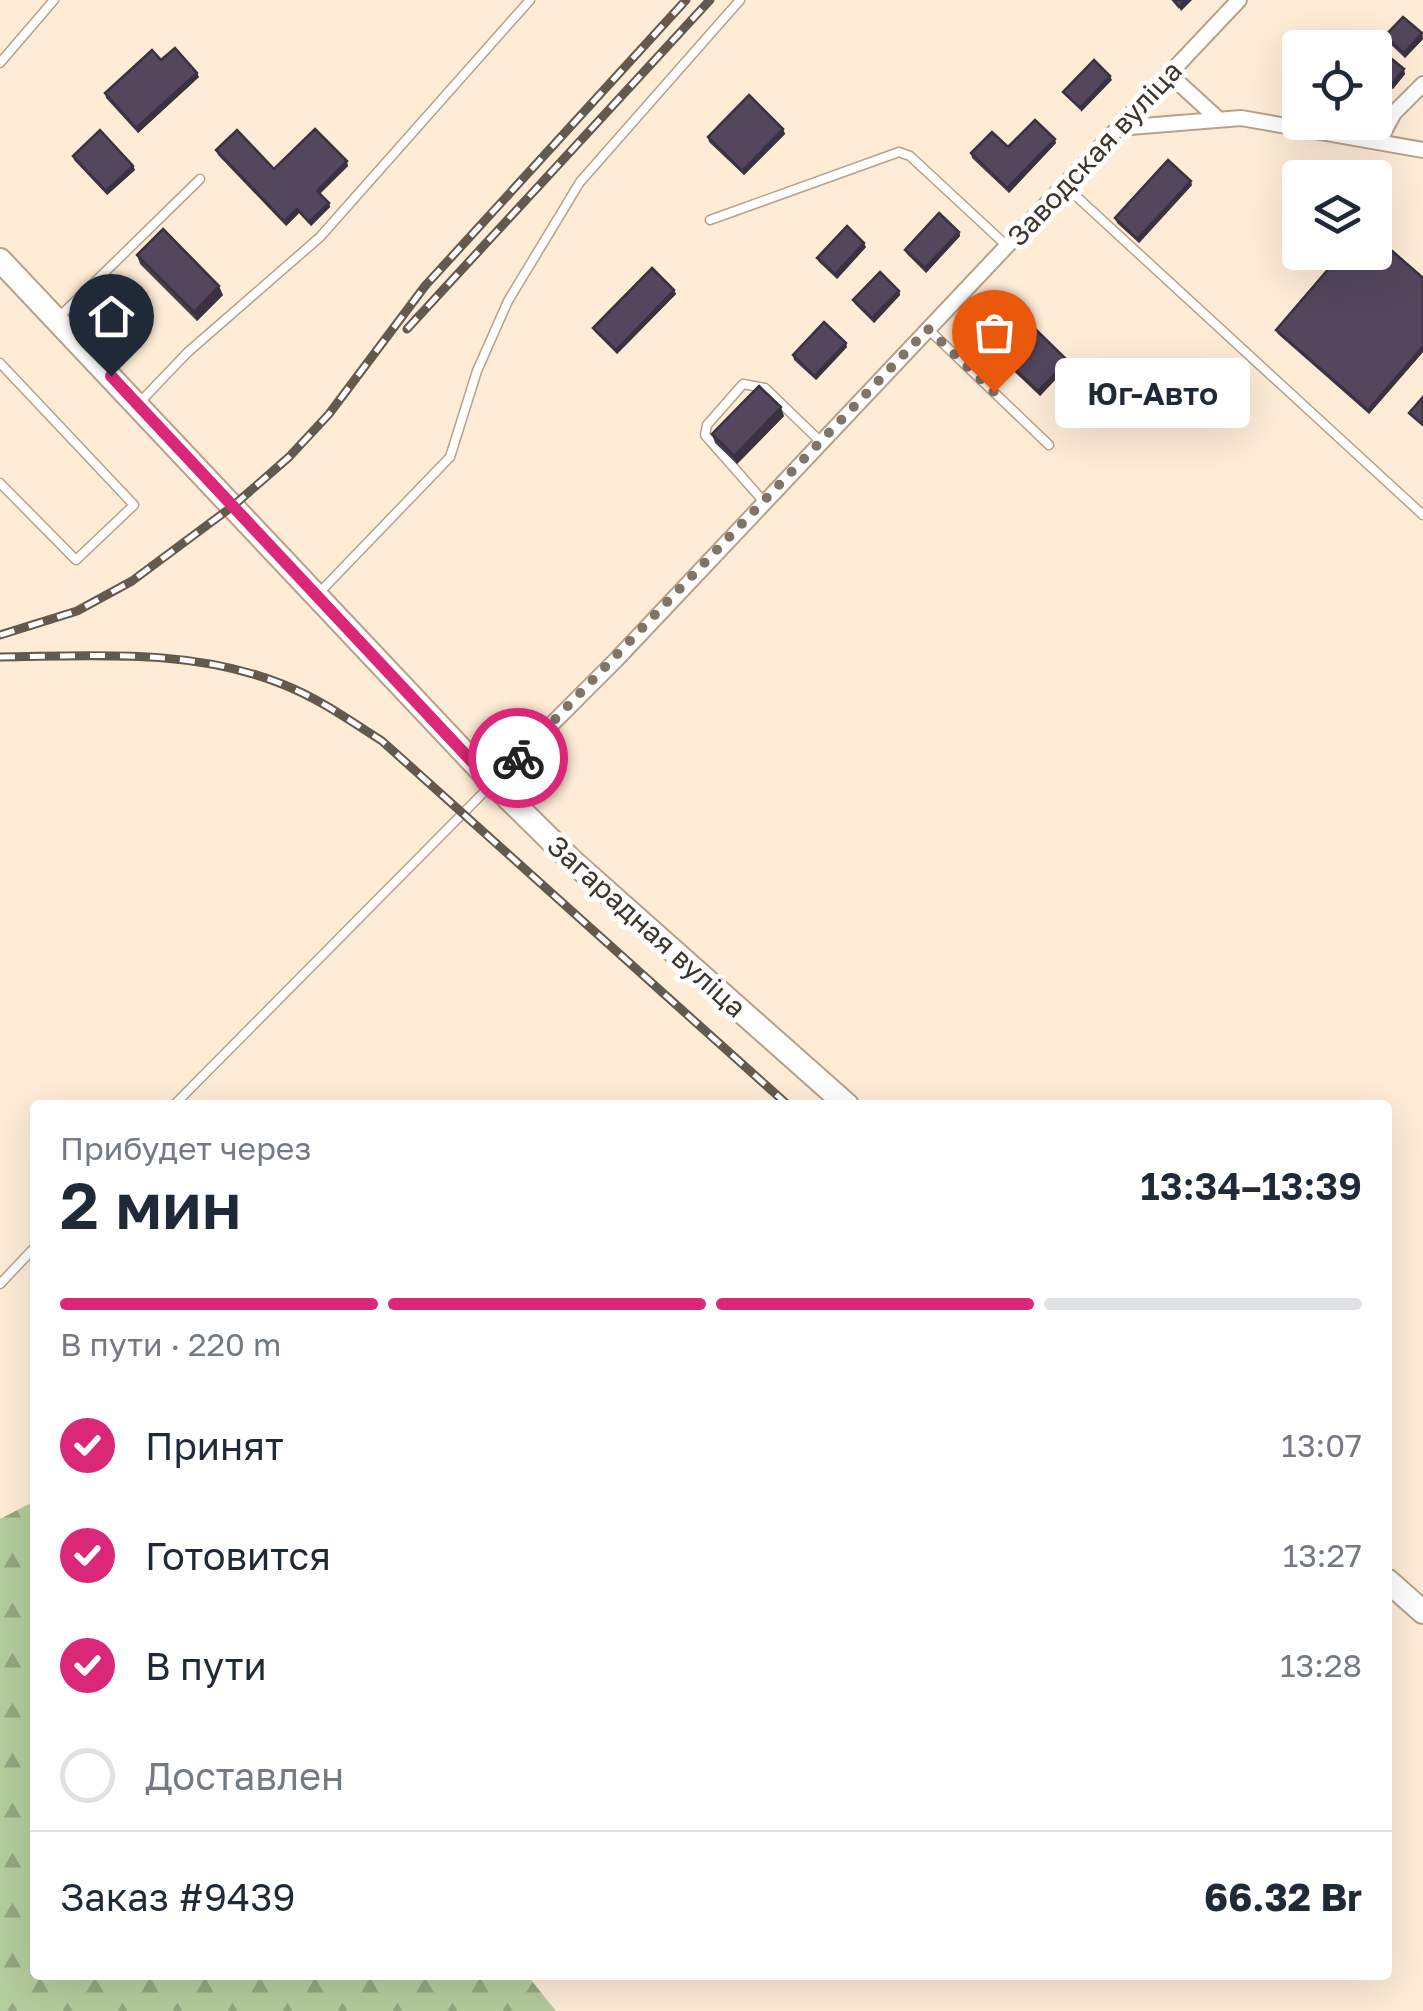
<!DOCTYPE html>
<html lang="ru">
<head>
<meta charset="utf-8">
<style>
	body { margin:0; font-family:"Golos Text",sans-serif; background:#f2f2f3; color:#1f2937; height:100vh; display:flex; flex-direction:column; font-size:38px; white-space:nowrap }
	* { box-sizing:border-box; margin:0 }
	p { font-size:32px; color:#747a83 }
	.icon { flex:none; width:55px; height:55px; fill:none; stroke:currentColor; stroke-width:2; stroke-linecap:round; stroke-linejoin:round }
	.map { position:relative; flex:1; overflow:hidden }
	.drawer { position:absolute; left:30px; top:1100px; width:1362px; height:880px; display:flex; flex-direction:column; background:#fff; border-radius:10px; box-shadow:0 10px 40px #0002 }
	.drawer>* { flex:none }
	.tools { position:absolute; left:1282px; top:30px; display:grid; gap:20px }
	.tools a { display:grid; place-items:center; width:110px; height:110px; border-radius:10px; background:#fff; box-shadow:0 10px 40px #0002; font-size:50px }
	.pin { position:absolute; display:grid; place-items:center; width:85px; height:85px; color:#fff; margin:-102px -42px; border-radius:50% 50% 50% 0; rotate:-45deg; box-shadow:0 0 10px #0007 }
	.pin .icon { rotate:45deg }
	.courier { position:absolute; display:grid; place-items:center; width:100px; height:100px; margin:-50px; border:8px solid #db2777; border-radius:50%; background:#fff; color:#222; box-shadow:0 2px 12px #0007 }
	.bubble { position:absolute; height:70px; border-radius:10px; background:#fff; box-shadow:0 10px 40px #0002; font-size:32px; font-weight:600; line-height:70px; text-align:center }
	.summary em { font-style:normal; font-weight:600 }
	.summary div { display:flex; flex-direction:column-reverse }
	.summary { display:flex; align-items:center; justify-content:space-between; height:170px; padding:0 30px }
	h1 { font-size:65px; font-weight:600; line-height:75px }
	.bar { display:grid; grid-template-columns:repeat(4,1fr); gap:15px 10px; align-content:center; height:120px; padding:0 30px }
	.bar i { height:12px; border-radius:8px; background:#e0e1e3 }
	.bar .on { background:#db2777 }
	.bar p { grid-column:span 4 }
	.line { display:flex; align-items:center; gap:25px; padding:0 30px; border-top:2px solid #e0e1e3 }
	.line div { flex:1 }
	ol { padding:0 30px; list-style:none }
	li { display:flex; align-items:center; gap:30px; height:110px }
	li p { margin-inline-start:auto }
	li .icon { padding:10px; border-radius:50%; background:#db2777; color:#fff; stroke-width:4 }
	li:last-child { color:#747a83 }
	li i { width:55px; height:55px; border:5px solid #e0e1e3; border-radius:50% }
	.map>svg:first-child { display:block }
	.forest { fill:url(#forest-firs) }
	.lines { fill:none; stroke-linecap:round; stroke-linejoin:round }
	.lane-casing { stroke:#b7a189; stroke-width:11 }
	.street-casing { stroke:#b7a189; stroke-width:18 }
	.primary-casing { stroke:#b7a189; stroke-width:26 }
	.lane { stroke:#fff; stroke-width:8 }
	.street { stroke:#fff; stroke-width:14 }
	.primary { stroke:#fff; stroke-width:22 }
	.rail-casing { stroke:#64594d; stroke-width:9 }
	.rail { stroke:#fff; stroke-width:5; stroke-dasharray:15; stroke-linecap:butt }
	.wall { fill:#473c50 }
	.shaded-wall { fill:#3a3141 }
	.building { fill:#53465d; stroke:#3a3141; stroke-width:2.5 }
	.done { stroke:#817467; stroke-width:10; stroke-dasharray:0 18 }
	.route { stroke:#db2777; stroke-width:12 }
	.labels { text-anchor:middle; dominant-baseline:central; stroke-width:10; stroke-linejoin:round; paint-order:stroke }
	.street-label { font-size:28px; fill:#3d342a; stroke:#fff }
</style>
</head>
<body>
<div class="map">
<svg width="1423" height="2011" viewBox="0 0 1423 2011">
	<defs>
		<pattern id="forest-firs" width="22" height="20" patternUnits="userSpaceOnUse" patternTransform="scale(2.5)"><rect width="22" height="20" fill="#b4cd9d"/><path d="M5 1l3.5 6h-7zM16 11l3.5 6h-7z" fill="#94a780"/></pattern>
	</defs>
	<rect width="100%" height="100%" fill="#feecd7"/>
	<path class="forest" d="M 35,1501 L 35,1975 L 527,1975 L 556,2011 L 0,2011 L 0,1519 Z"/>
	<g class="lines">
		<g class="lane-casing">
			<path id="lane" d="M 0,63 L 54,0
				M 1064,185 L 1423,515
				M 710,220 L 899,152 L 910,156 L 1007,246
				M 60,316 L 200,179
				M 928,329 L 1049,445
				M 0,363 L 134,505 L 76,560 L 0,483
				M 140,402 L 188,352 L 320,237 L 530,0
				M 765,503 L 705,435 L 707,425 L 743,384 L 765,388 L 822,443
				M 320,592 L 450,457 L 477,371 L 508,301 L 580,182 L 740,0
				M 174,1105 L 491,785
				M 0,1284 L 35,1247"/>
		</g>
		<g class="street-casing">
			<path id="street" d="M 1169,74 L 1216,117
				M 1118,128 L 1241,118 L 1423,150
				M 1380,139 L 1394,113 L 1423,84
				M 493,783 L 616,660 L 1239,0"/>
		</g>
		<g class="primary-casing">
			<path id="primary" d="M 0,260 L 493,783 L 572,861 L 847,1105
				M 1388,1581 L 1423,1612"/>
		</g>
		<use href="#lane" class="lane"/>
		<use href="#street" class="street"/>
		<use href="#primary" class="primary"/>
		<g class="rail-casing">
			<path id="rail" d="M 407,329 L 710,0
				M 0,635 L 77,611 L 132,581 L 233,506 L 289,457 L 329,414 L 425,286 L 686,0
				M 0,657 C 94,656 192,648 282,684 C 318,698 349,720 382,741 L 788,1105"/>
		</g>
		<use href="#rail" class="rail"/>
	</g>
	<path class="wall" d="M 1422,33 L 1423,39 L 1405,58 L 1387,41 L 1385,36 Z
		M 1375,48 L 1405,74 L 1393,89 L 1375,75 Z
		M 161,60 L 199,77 L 138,133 L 106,98 L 105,93 Z
		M 783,129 L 785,134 L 744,175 L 709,142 L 708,137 Z
		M 1056,143 L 1009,193 L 972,158 L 971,153 L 1008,147 Z
		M 216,150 L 274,169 L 348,166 L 320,194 L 329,203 L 330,207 L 311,226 L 299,213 L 286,226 L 218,155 Z
		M 73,156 L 133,166 L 135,170 L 107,195 L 74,160 Z
		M 1192,185 L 1139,243 L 1117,223 L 1115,218 Z
		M 959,232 L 960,236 L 926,273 L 907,254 L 905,250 Z
		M 866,247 L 837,279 L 819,262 L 817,258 Z
		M 137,255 L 223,295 L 197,321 L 140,264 Z
		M 1423,278 L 1423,352 L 1369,414 L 1278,334 L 1276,330 Z
		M 674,290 L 676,294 L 617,354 L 595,332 L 593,328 Z
		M 899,291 L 900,295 L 874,323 L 855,304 L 853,300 Z
		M 847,347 L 816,380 L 794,360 L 793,355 Z
		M 1000,355 L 1069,365 L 1040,396 L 1002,360 Z
		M 784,416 L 737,464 L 715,443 L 712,434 Z"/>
	<path class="shaded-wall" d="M 1186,0 L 1192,0 L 1181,11 L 1179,7 Z
		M 1422,33 L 1423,39 L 1405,58 L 1404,53 Z
		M 1404,69 L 1405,74 L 1393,89 L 1391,85 Z
		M 197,73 L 199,77 L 138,133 L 136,128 Z
		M 1110,76 L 1112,80 L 1081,112 L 1080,108 Z
		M 783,129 L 785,134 L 744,175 L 742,171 Z
		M 1055,139 L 1056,143 L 1009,193 L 1007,188 Z
		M 347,161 L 348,166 L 318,195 L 317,191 Z
		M 133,166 L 135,170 L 107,195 L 106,191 Z
		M 1191,181 L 1192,185 L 1139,243 L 1137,239 Z
		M 329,203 L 330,207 L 311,226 L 309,222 Z
		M 297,209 L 299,213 L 286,226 L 284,221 Z
		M 959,232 L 960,236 L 926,273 L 925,268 Z
		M 864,243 L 866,247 L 837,279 L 835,274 Z
		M 219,286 L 223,295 L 197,321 L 194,312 Z
		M 674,290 L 676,294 L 617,354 L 616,350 Z
		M 899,291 L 900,295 L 874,323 L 872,318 Z
		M 846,343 L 847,347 L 816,380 L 814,376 Z
		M 1423,346 L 1423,352 L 1369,414 L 1368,410 Z
		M 1068,361 L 1069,365 L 1040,396 L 1038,391 Z
		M 781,407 L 784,416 L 737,464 L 734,456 Z"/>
	<path class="building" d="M 1173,0 L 1186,0 L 1179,7 Z
		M 1403,17 L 1422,33 L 1404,53 L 1385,36 Z
		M 1360,33 L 1404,69 L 1391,85 L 1375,72 L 1375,48 L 1348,48 Z
		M 175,48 L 197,73 L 136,128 L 105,93 L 152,50 L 161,60 Z
		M 1094,60 L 1110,76 L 1080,108 L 1063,92 Z
		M 749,95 L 783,129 L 742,171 L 708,137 Z
		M 1035,120 L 1055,139 L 1007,188 L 971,153 L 992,132 L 1008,147 Z
		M 315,129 L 347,161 L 317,191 L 329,203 L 309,222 L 297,209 L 284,221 L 216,150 L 237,130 L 274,169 Z
		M 100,130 L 133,166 L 106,191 L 73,156 Z
		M 1168,160 L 1191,181 L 1137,239 L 1115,218 Z
		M 939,213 L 959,232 L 925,268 L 905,250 Z
		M 847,226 L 864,243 L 835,274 L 817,258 Z
		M 163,229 L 219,286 L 194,312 L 137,255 Z
		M 1375,236 L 1423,278 L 1423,346 L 1368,410 L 1276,330 L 1343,252 L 1375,252 Z
		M 652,268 L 674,290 L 616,350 L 593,328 Z
		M 880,272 L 899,291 L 872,318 L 853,300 Z
		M 824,322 L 846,343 L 814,376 L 793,355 Z
		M 1030,324 L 1068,361 L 1038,391 L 1000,355 Z
		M 759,386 L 781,407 L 734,456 L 712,434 Z
		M 1423,397 L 1423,425 L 1409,413 Z"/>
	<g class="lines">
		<path class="done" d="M 518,758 L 928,329 L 994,392"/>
		<path class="route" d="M 111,376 L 493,784 L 518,758"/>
	</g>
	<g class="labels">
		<g class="street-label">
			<text transform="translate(1094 153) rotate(-47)">Заводская вуліца</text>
			<text transform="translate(647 926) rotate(42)">Загарадная вуліца</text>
		</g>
	</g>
</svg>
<div class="tools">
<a><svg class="icon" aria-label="locate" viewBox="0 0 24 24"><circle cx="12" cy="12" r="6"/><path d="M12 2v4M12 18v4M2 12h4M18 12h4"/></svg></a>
<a><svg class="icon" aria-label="layers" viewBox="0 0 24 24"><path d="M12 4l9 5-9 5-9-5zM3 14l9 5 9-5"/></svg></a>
</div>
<div class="pin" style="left:994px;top:392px;background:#ea580c"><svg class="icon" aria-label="bag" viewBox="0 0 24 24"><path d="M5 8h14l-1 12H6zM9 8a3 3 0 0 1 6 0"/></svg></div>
<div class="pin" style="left:111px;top:376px;background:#1f2937"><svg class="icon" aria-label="home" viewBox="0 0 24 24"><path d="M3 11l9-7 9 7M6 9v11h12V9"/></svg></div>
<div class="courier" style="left:518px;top:758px"><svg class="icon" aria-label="bike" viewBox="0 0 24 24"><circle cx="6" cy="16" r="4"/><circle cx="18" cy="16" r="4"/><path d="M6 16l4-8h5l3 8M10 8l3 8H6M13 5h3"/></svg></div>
<div class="bubble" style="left:1055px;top:358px;width:195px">Юг-Авто</div>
<section class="drawer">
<div class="summary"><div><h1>2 мин</h1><p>Прибудет через</p></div><em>13:34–13:39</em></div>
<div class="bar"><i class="on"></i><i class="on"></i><i class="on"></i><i></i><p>В пути · 220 m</p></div>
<ol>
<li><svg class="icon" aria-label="check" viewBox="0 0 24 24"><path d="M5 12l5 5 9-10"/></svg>Принят<p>13:07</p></li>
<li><svg class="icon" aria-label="check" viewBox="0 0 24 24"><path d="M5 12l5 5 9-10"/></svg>Готовится<p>13:27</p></li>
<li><svg class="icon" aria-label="check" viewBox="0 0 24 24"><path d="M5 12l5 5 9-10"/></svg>В пути<p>13:28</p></li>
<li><i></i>Доставлен</li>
</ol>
<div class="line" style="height:130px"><div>Заказ #9439</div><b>66.32 Br</b></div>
</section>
</div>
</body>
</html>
